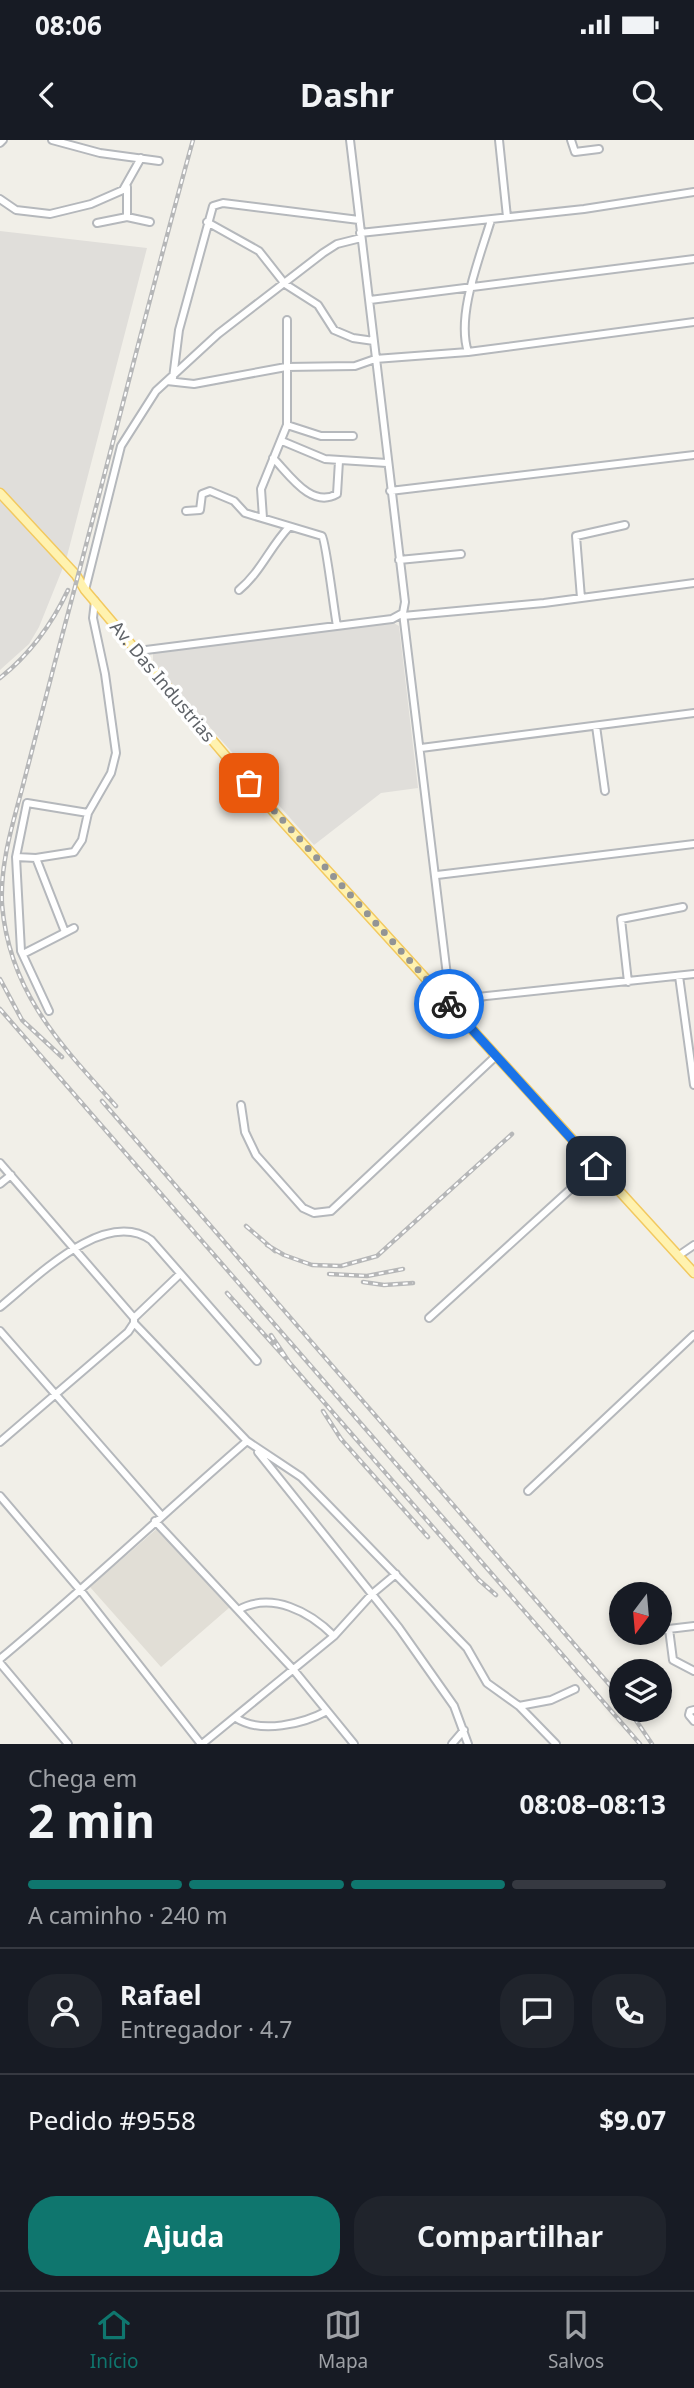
<!DOCTYPE html>
<html lang="pt">
<head>
<meta charset="utf-8">
<style>
	body { margin:0; font-family:"Noto Sans",sans-serif; background:#20242c; color:#f1f3f6; height:100vh; display:flex; flex-direction:column; font-size:26px; white-space:nowrap }
	* { box-sizing:border-box; margin:0 }
	p { font-size:23px; color:#9ea1a6 }
	.icon { flex:none; width:38px; height:38px; fill:none; stroke:currentColor; stroke-width:2; stroke-linecap:round; stroke-linejoin:round }
	.map { position:relative; height:1604px; overflow:hidden }
	.details { display:flex; flex-direction:column; background:#171b24; flex:1 }
	.details>* { flex:none }
	.needle { width:46px; rotate:196deg }
	.tools { position:absolute; left:609px; top:1442px; display:grid; gap:14px }
	.tools a { display:grid; place-items:center; width:63px; height:63px; border-radius:50%; background:#171b24; box-shadow:0 4px 10px #0003; font-size:35px }
	.pin { position:absolute; display:grid; place-items:center; width:60px; height:60px; color:#fff; margin:-30px; border-radius:14px; box-shadow:0 4px 10px #0006 }
	.courier { position:absolute; display:grid; place-items:center; width:70px; height:70px; margin:-35px; border:5px solid #1a73e8; border-radius:50%; background:#fff; color:#222; box-shadow:0 2px 9px #0007 }
	.summary em { font-style:normal; font-weight:700 }
	.summary div { display:flex; flex-direction:column-reverse }
	.summary { display:flex; align-items:center; justify-content:space-between; height:119px; padding:0 28px }
	h1 { font-size:46px; font-weight:700; line-height:52px }
	.bar { display:grid; grid-template-columns:repeat(4,1fr); gap:10px 7px; align-content:center; height:84px; padding:0 28px }
	.bar i { height:9px; border-radius:5px; background:#363941 }
	.bar .on { background:#0f766e }
	.bar p { grid-column:span 4 }
	.line { display:flex; align-items:center; gap:18px; padding:0 28px; border-top:2px solid #363941 }
	.line div { flex:1 }
	.round { display:grid; place-items:center; flex:none; width:74px; height:74px; border-radius:28px; background:#20242c }
	.cta { display:flex; gap:14px; margin-top:auto; padding:14px 28px }
	.cta a { flex:1; height:80px; border-radius:28px; background:#0f766e; color:#fff; font-size:28px; font-weight:700; line-height:80px; text-align:center }
	.cta a+a { background:#20242c; color:#f1f3f6 }
	.status { display:flex; justify-content:space-between; align-items:center; height:49px; padding:0 35px; background:#171b24; direction:ltr }
	.status svg { height:19px; fill:currentColor }
	header { display:flex; justify-content:space-between; align-items:center; height:91px; padding:0 28px; background:#171b24; font-size:32px; font-weight:700 }
	.menu { display:flex; justify-content:space-around; align-items:center; height:98px; border-top:2px solid #363941; background:#171b24; font-size:19px; color:#9ea1a6 }
	.menu a { display:grid; justify-items:center; gap:4px }
	.menu .on { color:#0f766e }
	.map>svg:first-child { display:block }
	.industrial { fill:#e0deda }
	.education { fill:#e1ded6 }
	.lines { fill:none; stroke-linecap:round; stroke-linejoin:round }
	.minor-casing { stroke:#b5b8bc; stroke-width:10 }
	.major-casing { stroke:#f2c960; stroke-width:11 }
	.minor { stroke:#fff; stroke-width:6 }
	.major { stroke:#fff2af; stroke-width:8 }
	.rail-casing { stroke:#b6b7b8; stroke-width:4.5 }
	.rail { stroke:#fff; stroke-width:2; stroke-dasharray:5; stroke-linecap:butt }
	.done { stroke:#929495; stroke-width:7; stroke-dasharray:0 12.6 }
	.route { stroke:#1a73e8; stroke-width:9 }
	.labels { text-anchor:middle; dominant-baseline:central; stroke-width:7; stroke-linejoin:round; paint-order:stroke }
	.street-label { font-size:18px; fill:#5f6368; stroke:#fff }
</style>
</head>
<body>
<div class="status"><b>08:06</b><svg viewBox="0 0 49 12"><path d="M0 12V9h3v3zM5 12V6h3v6zM10 12V3h3v9zM15 12V0h3v12zM26 1h20v11H26zM47 4h2v5h-2z"/></svg></div>
<header><svg class="icon" aria-label="back" viewBox="0 0 24 24"><path d="M15 5l-7 7 7 7"/></svg>Dashr<svg class="icon" aria-label="search" viewBox="0 0 24 24"><circle cx="10" cy="10" r="6"/><path d="M15 15l6 6"/></svg></header>
<div class="map">
<svg width="694" height="1604" viewBox="0 0 694 1604">
	<rect width="100%" height="100%" fill="#f1efe8"/>
	<path class="industrial" d="M 0,91 L 147,108 L 66,420 L 39,487 L 29,504 L 0,530 Z
		M 392,482 L 399,486 L 418,648 L 381,653 L 314,705 L 153,523 L 153,513 L 157,510 Z"/>
	<path class="education" d="M 159,1387 L 230,1467 L 161,1527 L 90,1447 Z"/>
	<g class="lines">
		<g class="minor-casing">
			<path id="minor" d="M 52,0 L 100,13 L 159,21
				M 499,0 L 507,77
				M 571,0 L 575,12 L 599,9
				M 0,3 L 3,0
				M 127,47 L 127,77
				M 0,59 L 16,70 L 50,74 L 91,64 L 123,50 L 141,18
				M 207,82 L 259,111 L 285,144 L 318,165 L 334,190 L 353,198 L 374,201
				M 97,83 L 127,77 L 150,82
				M 360,93 L 584,69 L 694,52
				M 370,160 L 694,119
				M 468,212 C 456,175 480,117 491,80
				M 173,238 L 179,190 L 213,66 L 223,63 L 359,80
				M 167,241 L 194,244 L 286,227 L 355,226 L 375,219 L 468,212 L 694,182
				M 287,285 L 321,296 L 353,296
				M 282,301 L 325,319 L 387,323
				M 273,318 C 289,334 311,369 337,354 L 339,321
				M 390,351 L 694,315
				M 186,371 L 200,370 L 202,354 L 210,351 L 234,361 L 245,373 L 322,396 C 326,401 334,471 337,486
				M 263,378 L 261,349 L 287,285 L 287,180
				M 399,420 L 461,414
				M 85,450 L 121,306 L 156,251 L 218,194 L 323,113 L 337,104 L 361,98
				M 239,450 C 260,433 270,407 289,387
				M 581,458 L 576,396 L 625,385
				M 403,473 L 450,860
				M 403,476 L 544,463 L 694,443
				M 138,511 L 392,479 L 403,473 L 405,462 L 350,0
				M 596,586 L 605,651
				M 421,608 L 694,573
				M 88,673 L 82,700 L 74,712 L 36,718 L 16,717 L 27,663 L 88,673 L 111,633 L 116,613 L 105,534 L 93,478 L 95,461
				M 16,717 L 21,811 L 49,871
				M 36,718 L 65,792
				M 437,735 L 694,704
				M 23,814 L 74,788
				M 679,836 L 694,945
				M 628,842 L 621,779 L 683,767
				M 449,860 L 694,834
				M 460,877 L 481,858
				M 241,965 L 245,992 L 256,1015 L 303,1068 L 314,1073 L 331,1071 L 496,916
				M 0,1023 L 134,1178 L 134,1183 L 247,1301 L 301,1337 L 467,1508 L 487,1543 L 519,1566 L 556,1604
				M 0,1044 L 11,1035
				M 678,1116 L 694,1105
				M 0,1167 C 35,1139 104,1067 151,1100 L 257,1221
				M 134,1178 L 180,1134
				M 429,1178 L 596,1026
				M 0,1191 L 161,1375
				M 0,1302 L 128,1192 L 134,1183
				M 258,1312 L 399,1488 L 454,1566 L 468,1604
				M 528,1351 L 694,1195
				M 0,1356 L 81,1451 L 201,1604
				M 155,1381 L 292,1528 L 354,1604
				M 238,1470 C 272,1451 310,1472 334,1496
				M 669,1489 L 673,1520 L 694,1531
				M 660,1490 L 694,1486
				M 639,1493 L 640,1493
				M 0,1519 C 84,1449 164,1373 247,1301
				M 0,1523 L 68,1604
				M 519,1566 L 551,1560 L 575,1549
				M 694,1570 L 690,1571 L 689,1575 L 694,1581
				M 236,1578 C 261,1594 303,1584 327,1571
				M 202,1604 L 334,1496 L 372,1454 L 396,1434
				M 452,1604 L 464,1590"/>
		</g>
		<g class="major-casing">
			<path id="major" d="M 0,353 L 76,435 L 85,450 L 263,660 L 694,1133"/>
		</g>
		<use href="#minor" class="minor"/>
		<use href="#major" class="major"/>
		<g class="rail-casing">
			<path id="rail" d="M 0,538 C 29,515 52,484 68,450
				M 0,839 L 22,880 L 62,917
				M 0,869 L 640,1604
				M 102,961 L 621,1558
				M 116,966 C 60,904 9,852 2,764 C 0,725 12,686 22,649 C 33,607 44,564 55,522 C 102,348 145,173 193,0
				M 246,1086 L 275,1111
				M 267,1105 L 284,1115 L 312,1125 L 341,1126 L 377,1116 L 512,994
				M 329,1134 L 367,1136 L 403,1129
				M 363,1142 L 384,1145 L 413,1143
				M 227,1153 L 289,1222 L 271,1195
				M 288,1221 L 479,1440 L 496,1455
				M 323,1271 L 341,1299 L 428,1397
				M 629,1570 L 652,1604"/>
		</g>
		<use href="#rail" class="rail"/>
	</g>
	<g class="lines">
		<path class="done" d="M 249,643 L 449,864"/>
		<path class="route" d="M 449,864 L 596,1026"/>
	</g>
	<g class="labels">
		<g class="street-label">
			<text transform="translate(163 541) rotate(50)">Av. Das Industrias</text>
		</g>
	</g>
</svg>
<div class="tools">
<a><svg class="needle" viewBox="-14 -14 28 28"><path d="M0-13l5 13h-10z" fill="#e53935"/><path d="M0 13l5-13h-10z" fill="#9ea1a6"/></svg></a>
<a><svg class="icon" aria-label="layers" viewBox="0 0 24 24"><path d="M12 4l9 5-9 5-9-5zM3 14l9 5 9-5"/></svg></a>
</div>
<div class="pin" style="left:249px;top:643px;background:#ea580c"><svg class="icon" aria-label="bag" viewBox="0 0 24 24"><path d="M5 8h14l-1 12H6zM9 8a3 3 0 0 1 6 0"/></svg></div>
<div class="pin" style="left:596px;top:1026px;background:#1f2937"><svg class="icon" aria-label="home" viewBox="0 0 24 24"><path d="M3 11l9-7 9 7M6 9v11h12V9"/></svg></div>
<div class="courier" style="left:449px;top:864px"><svg class="icon" aria-label="bike" viewBox="0 0 24 24"><circle cx="6" cy="16" r="4"/><circle cx="18" cy="16" r="4"/><path d="M6 16l4-8h5l3 8M10 8l3 8H6M13 5h3"/></svg></div>
</div>
<section class="details">
<div class="summary"><div><h1>2 min</h1><p>Chega em</p></div><em>08:08–08:13</em></div>
<div class="bar"><i class="on"></i><i class="on"></i><i class="on"></i><i></i><p>A caminho · 240 m</p></div>
<div class="line" style="height:126px"><a class="round"><svg class="icon" aria-label="person" viewBox="0 0 24 24"><circle cx="12" cy="8" r="4"/><path d="M4 21q1-7 8-7t8 7"/></svg></a><div><b>Rafael</b><p>Entregador · 4.7</p></div><a class="round"><svg class="icon" aria-label="chat" viewBox="0 0 24 24"><path d="M4 5h16v11H9l-5 4z"/></svg></a><a class="round"><svg class="icon" aria-label="phone" viewBox="0 0 24 24"><path d="M5 4h4l2 5-3 2q2 4 5 5l2-3 5 2v4C11 20 4 13 5 4z"/></svg></a></div>
<div class="line" style="height:91px"><div>Pedido #9558</div><b>$9.07</b></div>
<div class="cta"><a>Ajuda</a><a>Compartilhar</a></div>
</section>
<nav class="menu">
<a class="on"><svg class="icon" aria-label="home" viewBox="0 0 24 24"><path d="M3 11l9-7 9 7M6 9v11h12V9"/></svg>Início</a>
<a><svg class="icon" aria-label="map" viewBox="0 0 24 24"><path d="M3 6l6-2 6 2 6-2v14l-6 2-6-2-6 2zM9 4v14M15 6v14"/></svg>Mapa</a>
<a><svg class="icon" aria-label="saved" viewBox="0 0 24 24"><path d="M7 4h10v16l-5-4-5 4z"/></svg>Salvos</a>
</nav>
</body>
</html>
